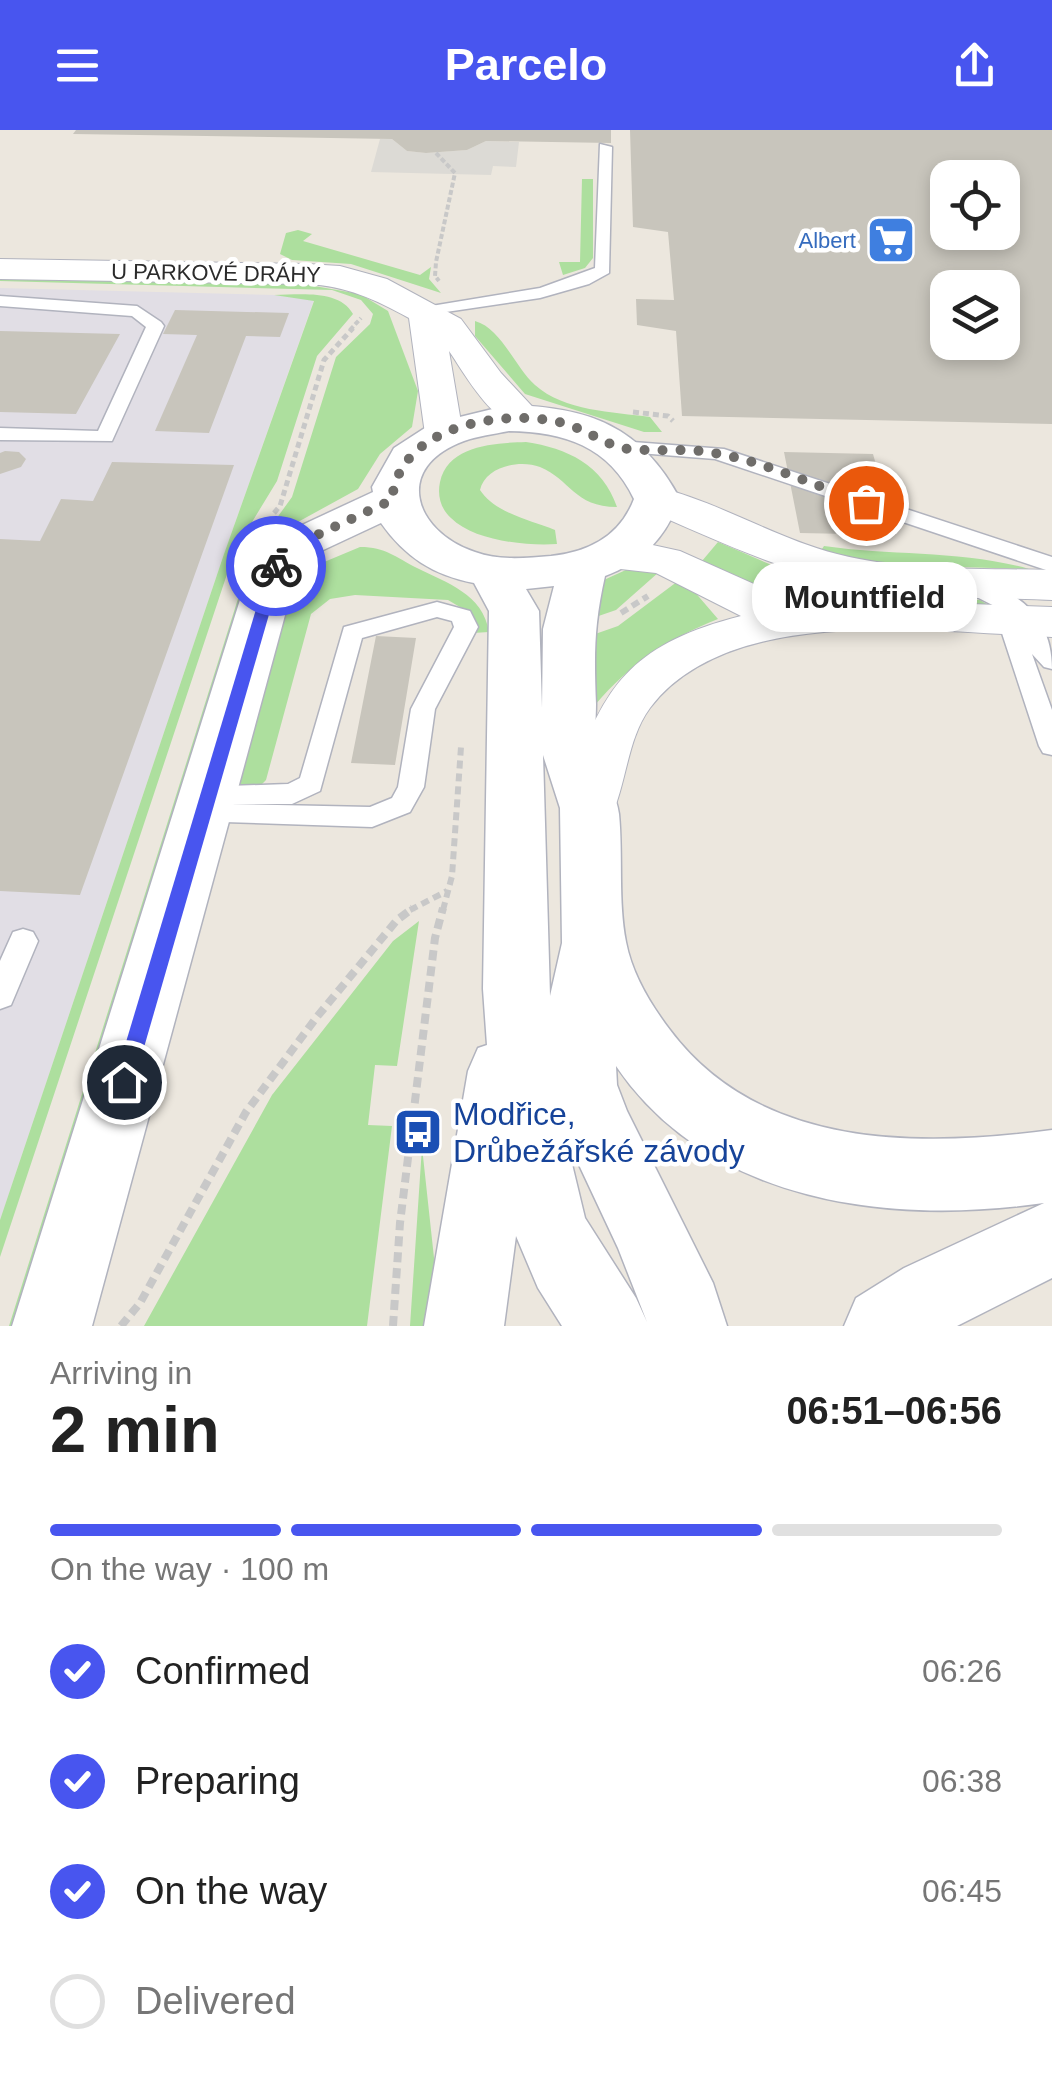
<!DOCTYPE html>
<html lang="en">
<head>
<meta charset="utf-8">
<style>
	body { margin:0; font-family:Helvetica,sans-serif; background:#f2f2f2; color:#222; height:100vh; display:flex; flex-direction:column; font-size:38px; white-space:nowrap }
	* { box-sizing:border-box; margin:0 }
	p { font-size:32px; color:#767676 }
	.icon { flex:none; width:55px; height:55px; fill:none; stroke:currentColor; stroke-width:2; stroke-linecap:round; stroke-linejoin:round }
	.map { position:relative; height:1196px; overflow:hidden }
	.drawer { display:flex; flex-direction:column; background:#fff; flex:1 }
	.drawer>* { flex:none }
	.controls { position:absolute; left:930px; top:30px; display:grid; gap:20px }
	.controls a { display:grid; place-items:center; width:90px; height:90px; border-radius:20px; background:#fff; box-shadow:0 5px 15px #0003; font-size:50px }
	.pin { position:absolute; display:grid; place-items:center; width:85px; height:85px; color:#fff; margin:-42px; border:5px solid #fff; border-radius:50%; box-shadow:0 2px 10px #0007 }
	.courier { position:absolute; display:grid; place-items:center; width:100px; height:100px; margin:-50px; border:8px solid #4855ef; border-radius:50%; background:#fff; color:#222; box-shadow:0 2px 12px #0007 }
	.bubble { position:absolute; height:70px; border-radius:30px; background:#fff; box-shadow:0 5px 15px #0003; font-size:32px; font-weight:600; line-height:70px; text-align:center }
	.head em { font-style:normal; font-weight:600 }
	.head div { display:flex; flex-direction:column-reverse }
	.head { display:flex; align-items:center; justify-content:space-between; height:170px; padding:0 50px }
	h1 { font-size:65px; font-weight:600; line-height:75px }
	.bar { display:grid; grid-template-columns:repeat(4,1fr); gap:15px 10px; align-content:center; height:120px; padding:0 50px }
	.bar i { height:12px; border-radius:8px; background:#e0e0e0 }
	.bar .on { background:#4855ef }
	.bar p { grid-column:span 4 }
	ol { padding:0 50px; list-style:none }
	li { display:flex; align-items:center; gap:30px; height:110px }
	li p { margin-inline-start:auto }
	li .icon { padding:10px; border-radius:50%; background:#4855ef; color:#fff; stroke-width:4 }
	li:last-child { color:#767676 }
	li i { width:55px; height:55px; border:5px solid #e0e0e0; border-radius:50% }
	header { display:flex; justify-content:space-between; align-items:center; height:130px; padding:0 50px; background:#4855ef; color:#fff; font-size:45px; font-weight:600 }
	.map>svg:first-child { display:block }
	.industrial { fill:#e1dee5 }
	.green { fill:#addf9e }
	.plaza { fill:#dcdad5 }
	.building { fill:#c8c5bc; fill-rule:evenodd }
	.lines { fill:none; stroke-linecap:round; stroke-linejoin:round }
	.lane-casing { stroke:#b1b3be; stroke-width:3 }
	.street-casing { stroke:#b1b3be; stroke-width:2 }
	.secondary-casing { stroke:#b1b3be; stroke-width:3 }
	.path-far3 { stroke:#c8c8c8; stroke-width:4; stroke-dasharray:5 2.5; stroke-linecap:butt }
	.path-far2 { stroke:#c8c8c8; stroke-width:5; stroke-dasharray:6 4; stroke-linecap:butt }
	.path-far1 { stroke:#c8c8c8; stroke-width:6; stroke-dasharray:8 5; stroke-linecap:butt }
	.path { stroke:#c8c8c8; stroke-width:8; stroke-dasharray:10 6; stroke-linecap:butt }
	.lane { fill:#fff; fill-rule:evenodd }
	.street { fill:#fff; fill-rule:evenodd }
	.secondary { fill:#fff; fill-rule:evenodd }
	.route { fill:#4855ef }
	.done { stroke:#6f6d6a; stroke-width:10; stroke-dasharray:0 18 }
	.labels { text-anchor:middle; dominant-baseline:central; stroke-width:9; stroke-linejoin:round; paint-order:stroke }
	.far-shop-label { font-size:22px; fill:#366cbe; stroke:#fff; text-anchor:end }
	.far-street-label { font-size:22px; fill:#2b2b2b; stroke:#fff }
	.near-transit-label { font-size:32px; fill:#164399; stroke:#fff; text-anchor:start }
</style>
</head>
<body>
<header><svg class="icon" aria-label="menu" viewBox="0 0 24 24"><path d="M4 6h16M4 12h16M4 18h16"/></svg>Parcelo<svg class="icon" aria-label="share" viewBox="0 0 24 24"><path d="M12 15V3M7 8l5-5 5 5M5 13v7h14v-7"/></svg></header>
<div class="map">
<svg width="1052" height="1196" viewBox="0 0 1052 1196">
	<rect width="100%" height="100%" fill="#ece7de"/>
	<path class="industrial" d="M 0,158 L 274,165 L 314,170 L 224,424 L 0,1090 Z"/>
	<path class="green" d="M 582,49 L 593,49 L 593,128 L 585,138 L 563,145 L 559,132 L 580,132 Z
		M 298,100 L 312,104 L 303,111 L 420,145 L 431,137 L 429,149 L 441,163 L 351,134 L 292,130 L 280,124 L 286,103 Z
		M 0,147 L 303,154 L 360,164 L 388,181 L 418,261 L 412,297 L 380,324 L 358,359 L 276,404 L 259,427 L 21,1196 L 9,1196 L 253,421 L 292,367 L 336,227 L 370,194 L 373,184 L 361,170 L 332,160 L 0,151 Z
		M 274,165 C 299,165 339,159 353,184 L 317,226 L 277,351 L 235,420 L 0,1127 L 0,1090 L 224,424 L 314,171 Z
		M 475,191 C 501,198 515,237 535,255 C 564,281 613,282 650,287 L 662,302 L 644,302 L 525,264 L 475,206 Z
		M 526,312 C 567,318 603,335 617,377 C 574,377 570,349 540,337 C 519,329 485,337 480,360 C 495,383 530,390 555,400 L 557,414 C 526,416 474,411 451,388 C 441,379 437,366 440,352 C 448,315 495,313 526,312 Z
		M 718,412 C 763,431 808,453 857,461 C 896,469 940,466 980,470 L 993,478 L 797,474 L 702,431 Z
		M 824,416 C 892,426 962,420 1029,439 L 892,435 L 820,422 Z
		M 360,417 C 386,417 395,427 417,438 C 447,453 483,464 489,502 L 473,503 L 470,483 L 448,470 L 355,465 L 330,469 L 311,484 L 266,650 L 260,656 L 245,658 L 239,653 L 290,462 L 317,435 Z
		M 628,439 L 659,442 L 616,480 L 584,491 L 595,454 Z
		M 678,451 L 687,453 L 718,489 C 668,509 630,534 595,575 L 581,509 L 618,496 Z
		M 419,791 L 397,936 L 375,935 L 368,995 L 392,996 L 367,1196 L 144,1196 L 272,965 L 393,811 Z
		M 422,1017 L 439,1174 L 436,1196 L 410,1196 Z"/>
	<path class="plaza" d="M 380,9 L 392,9 L 407,21 L 426,23 L 467,20 L 486,11 L 519,12 L 516,37 L 493,36 L 491,45 L 371,42 Z"/>
	<path class="building" d="M 76,0 L 611,0 L 611,13 L 486,11 L 467,20 L 426,23 L 407,21 L 392,9 L 73,4 Z
		M 630,0 L 1052,0 L 1052,294 L 682,286 L 676,201 L 637,195 L 636,169 L 674,170 L 668,102 L 633,97 ZM 948,48 L 1002,48 L 1002,102 L 948,102 ZM 948,158 L 1002,158 L 1002,212 L 948,212 Z
		M 175,180 L 289,183 L 280,207 L 246,206 L 209,303 L 155,301 L 197,205 L 163,204 Z
		M 0,201 L 120,204 L 76,284 L 0,282 Z
		M 5,321 L 19,322 L 26,329 L 21,337 L 0,344 L 0,323 Z
		M 784,322 L 873,324 L 896,405 L 800,403 Z
		M 112,332 L 234,335 L 80,765 L 0,761 L 0,409 L 40,411 L 61,369 L 93,371 Z
		M 376,506 L 416,508 L 395,635 L 351,633 Z"/>
	<g class="lines">
		<g class="lane-casing">
			<path id="lane" d="M 600,14 L 612,17 L 609,143 L 589,154 L 540,168 L 419,186 L 419,178 L 540,158 L 595,138 Z
				M 0,166 L 137,176 L 161,192 L 164,196 L 112,311 L 0,310 L 0,298 L 98,301 L 146,197 L 132,186 L 0,176 Z
				M 620,311 L 724,319 L 1052,427 L 1052,442 L 715,329 L 613,321 L 610,317 Z
				M 973,449 C 1020,461 1052,488 1052,539 L 1044,537 L 1032,524 L 1052,580 L 1052,625 L 1043,623 L 1039,616 L 998,491 L 1001,486 L 1010,484 L 965,461 L 962,456 L 965,451 Z
				M 437,472 L 470,481 L 478,497 L 435,579 L 424,657 L 410,682 L 372,697 L 193,691 L 189,684 L 193,677 L 207,674 L 199,671 L 195,664 L 199,657 L 288,654 L 300,648 L 344,497 ZM 437,487 L 452,491 L 454,497 L 411,579 L 398,657 L 392,668 L 370,677 L 229,674 L 292,674 L 320,661 L 362,508 Z
				M 23,799 L 33,802 L 38,811 L 11,875 L 0,879 L 0,831 L 13,802 Z"/>
		</g>
		<g class="street-casing">
			<path id="street" d="M 0,129 L 307,134 L 340,136 L 387,149 L 461,189 L 501,243 L 543,288 L 537,296 C 498,306 469,250 449,221 L 463,304 L 458,312 L 444,316 L 430,312 L 425,304 L 409,188 C 374,169 347,156 307,154 L 0,149 Z
				M 657,357 C 719,372 775,408 837,424 C 907,442 981,438 1052,440 L 1052,470 C 993,467 933,470 875,460 C 793,447 718,411 642,378 L 636,369 L 642,360 Z
				M 609,412 L 639,412 L 680,421 L 803,476 L 890,471 L 1052,477 L 1052,507 C 936,502 730,472 650,578 C 626,610 627,657 608,693 L 589,699 L 570,693 L 562,678 C 599,566 619,517 741,486 L 656,443 L 594,436 L 587,426 L 594,416 Z"/>
		</g>
		<g class="secondary-casing">
			<path id="secondary" d="M 509,275 C 589,277 641,296 680,369 C 666,407 643,432 605,446 C 594,495 594,524 596,574 C 596,588 594,605 597,619 C 601,641 616,661 619,684 C 623,725 618,771 626,812 C 632,844 651,875 670,900 C 759,1019 918,1018 1052,1000 L 1052,1148 L 957,1196 L 844,1196 L 856,1168 L 904,1138 L 1044,1073 C 891,1095 710,1074 616,936 L 617,955 L 627,981 L 713,1153 L 727,1196 L 562,1196 L 538,1158 L 516,1106 L 504,1196 L 424,1196 L 468,941 L 478,918 L 487,915 L 483,859 L 489,481 L 474,453 C 433,445 405,427 381,393 L 319,422 L 297,441 L 92,1196 L 12,1196 L 250,438 L 272,409 L 373,362 L 372,357 L 394,318 L 431,294 ZM 509,301 C 564,302 609,316 634,369 C 620,406 589,422 551,426 C 525,428 500,431 475,422 C 413,401 393,337 464,311 C 478,306 494,304 509,301 ZM 554,456 L 543,499 L 542,578 L 539,481 L 526,459 ZM 543,625 L 560,678 L 562,813 L 550,866 ZM 565,1005 L 618,1118 L 647,1192 L 636,1168 L 585,1088 Z"/>
		</g>
		<path class="path-far3" d="M 436,23 L 455,43 L 436,132 L 435,146 L 439,151
			M 350,200 L 361,188"/>
		<path class="path-far2" d="M 633,282 L 668,286 L 673,291
			M 274,383 L 280,376 L 324,230 L 353,198"/>
		<path class="path-far1" d="M 621,483 L 648,466
			M 410,780 L 447,761
			M 443,780 L 452,746 L 461,617"/>
		<path class="path" d="M 121,1196 L 140,1173 L 246,982 L 316,888 L 397,790 L 413,778
			M 393,1196 L 400,1093 L 435,808 L 443,778"/>
		<use href="#lane" class="lane"/>
		<use href="#street" class="street"/>
		<use href="#secondary" class="secondary"/>
	</g>
	<path class="route" d="M 276,432 L 283,436 L 134,952 L 124,962 L 114,952 L 269,436 Z"/>
	<g class="lines">
		<path class="done" d="M 276,436 L 302,412 L 392,370 C 398,296 501,279 559,292 C 582,297 605,314 622,318 C 652,323 684,317 714,323 C 763,331 818,357 866,373"/>
	</g>
	<defs>
		<g id="supermarket-square" transform="scale(2.5)"><rect x="-9" y="-9" width="18" height="18" rx="4" fill="#3f7fe0" stroke="#fff"/><path d="M-6-5.5h2.5l.6 2H6L4.5 2H-2.5L-4.4-4H-6ZM-1.5 3.2a1.3 1.3 0 1 0 .1 0ZM3 3.2a1.3 1.3 0 1 0 .1 0Z" fill="#fff"/></g>
		<g id="bus-square" transform="scale(2.5)"><rect x="-9" y="-9" width="18" height="18" rx="4" fill="#1a4fb4" stroke="#fff"/><path d="M-5-6H5V4H4V6H2V4H-2V6H-4V4H-5ZM-3.5-4V0h7V-4ZM-3.5 1.2v1.5H-2V1.2ZM2 1.2v1.5H3.5V1.2Z" fill="#fff"/></g>
	</defs>
	<g fill-rule="evenodd">
		<use href="#supermarket-square" x="891" y="110"/>
		<use href="#bus-square" x="418" y="1002"/>
	</g>
	<g class="labels">
		<g class="far-shop-label">
			<text x="856" y="110">Albert</text>
		</g>
		<g class="far-street-label">
			<text transform="translate(216 143) rotate(1)">U PARKOVÉ DRÁHY</text>
		</g>
		<g class="near-transit-label">
			<text x="453" y="984">Modřice,<tspan x="453" dy="37">Drůbežářské závody</tspan></text>
		</g>
	</g>
</svg>
<div class="controls">
<a><svg class="icon" aria-label="locate" viewBox="0 0 24 24"><circle cx="12" cy="12" r="6"/><path d="M12 2v4M12 18v4M2 12h4M18 12h4"/></svg></a>
<a><svg class="icon" aria-label="layers" viewBox="0 0 24 24"><path d="M12 4l9 5-9 5-9-5zM3 14l9 5 9-5"/></svg></a>
</div>
<div class="pin" style="left:866px;top:373px;background:#ea580c"><svg class="icon" aria-label="bag" viewBox="0 0 24 24"><path d="M5 8h14l-1 12H6zM9 8a3 3 0 0 1 6 0"/></svg></div>
<div class="pin" style="left:124px;top:952px;background:#1f2937"><svg class="icon" aria-label="home" viewBox="0 0 24 24"><path d="M3 11l9-7 9 7M6 9v11h12V9"/></svg></div>
<div class="courier" style="left:276px;top:436px"><svg class="icon" aria-label="bike" viewBox="0 0 24 24"><circle cx="6" cy="16" r="4"/><circle cx="18" cy="16" r="4"/><path d="M6 16l4-8h5l3 8M10 8l3 8H6M13 5h3"/></svg></div>
<div class="bubble" style="left:752px;top:432px;width:225px">Mountfield</div>
</div>
<section class="drawer">
<div class="head"><div><h1>2 min</h1><p>Arriving in</p></div><em>06:51–06:56</em></div>
<div class="bar"><i class="on"></i><i class="on"></i><i class="on"></i><i></i><p>On the way · 100 m</p></div>
<ol>
<li><svg class="icon" aria-label="check" viewBox="0 0 24 24"><path d="M5 12l5 5 9-10"/></svg>Confirmed<p>06:26</p></li>
<li><svg class="icon" aria-label="check" viewBox="0 0 24 24"><path d="M5 12l5 5 9-10"/></svg>Preparing<p>06:38</p></li>
<li><svg class="icon" aria-label="check" viewBox="0 0 24 24"><path d="M5 12l5 5 9-10"/></svg>On the way<p>06:45</p></li>
<li><i></i>Delivered</li>
</ol>
</section>
</body>
</html>
